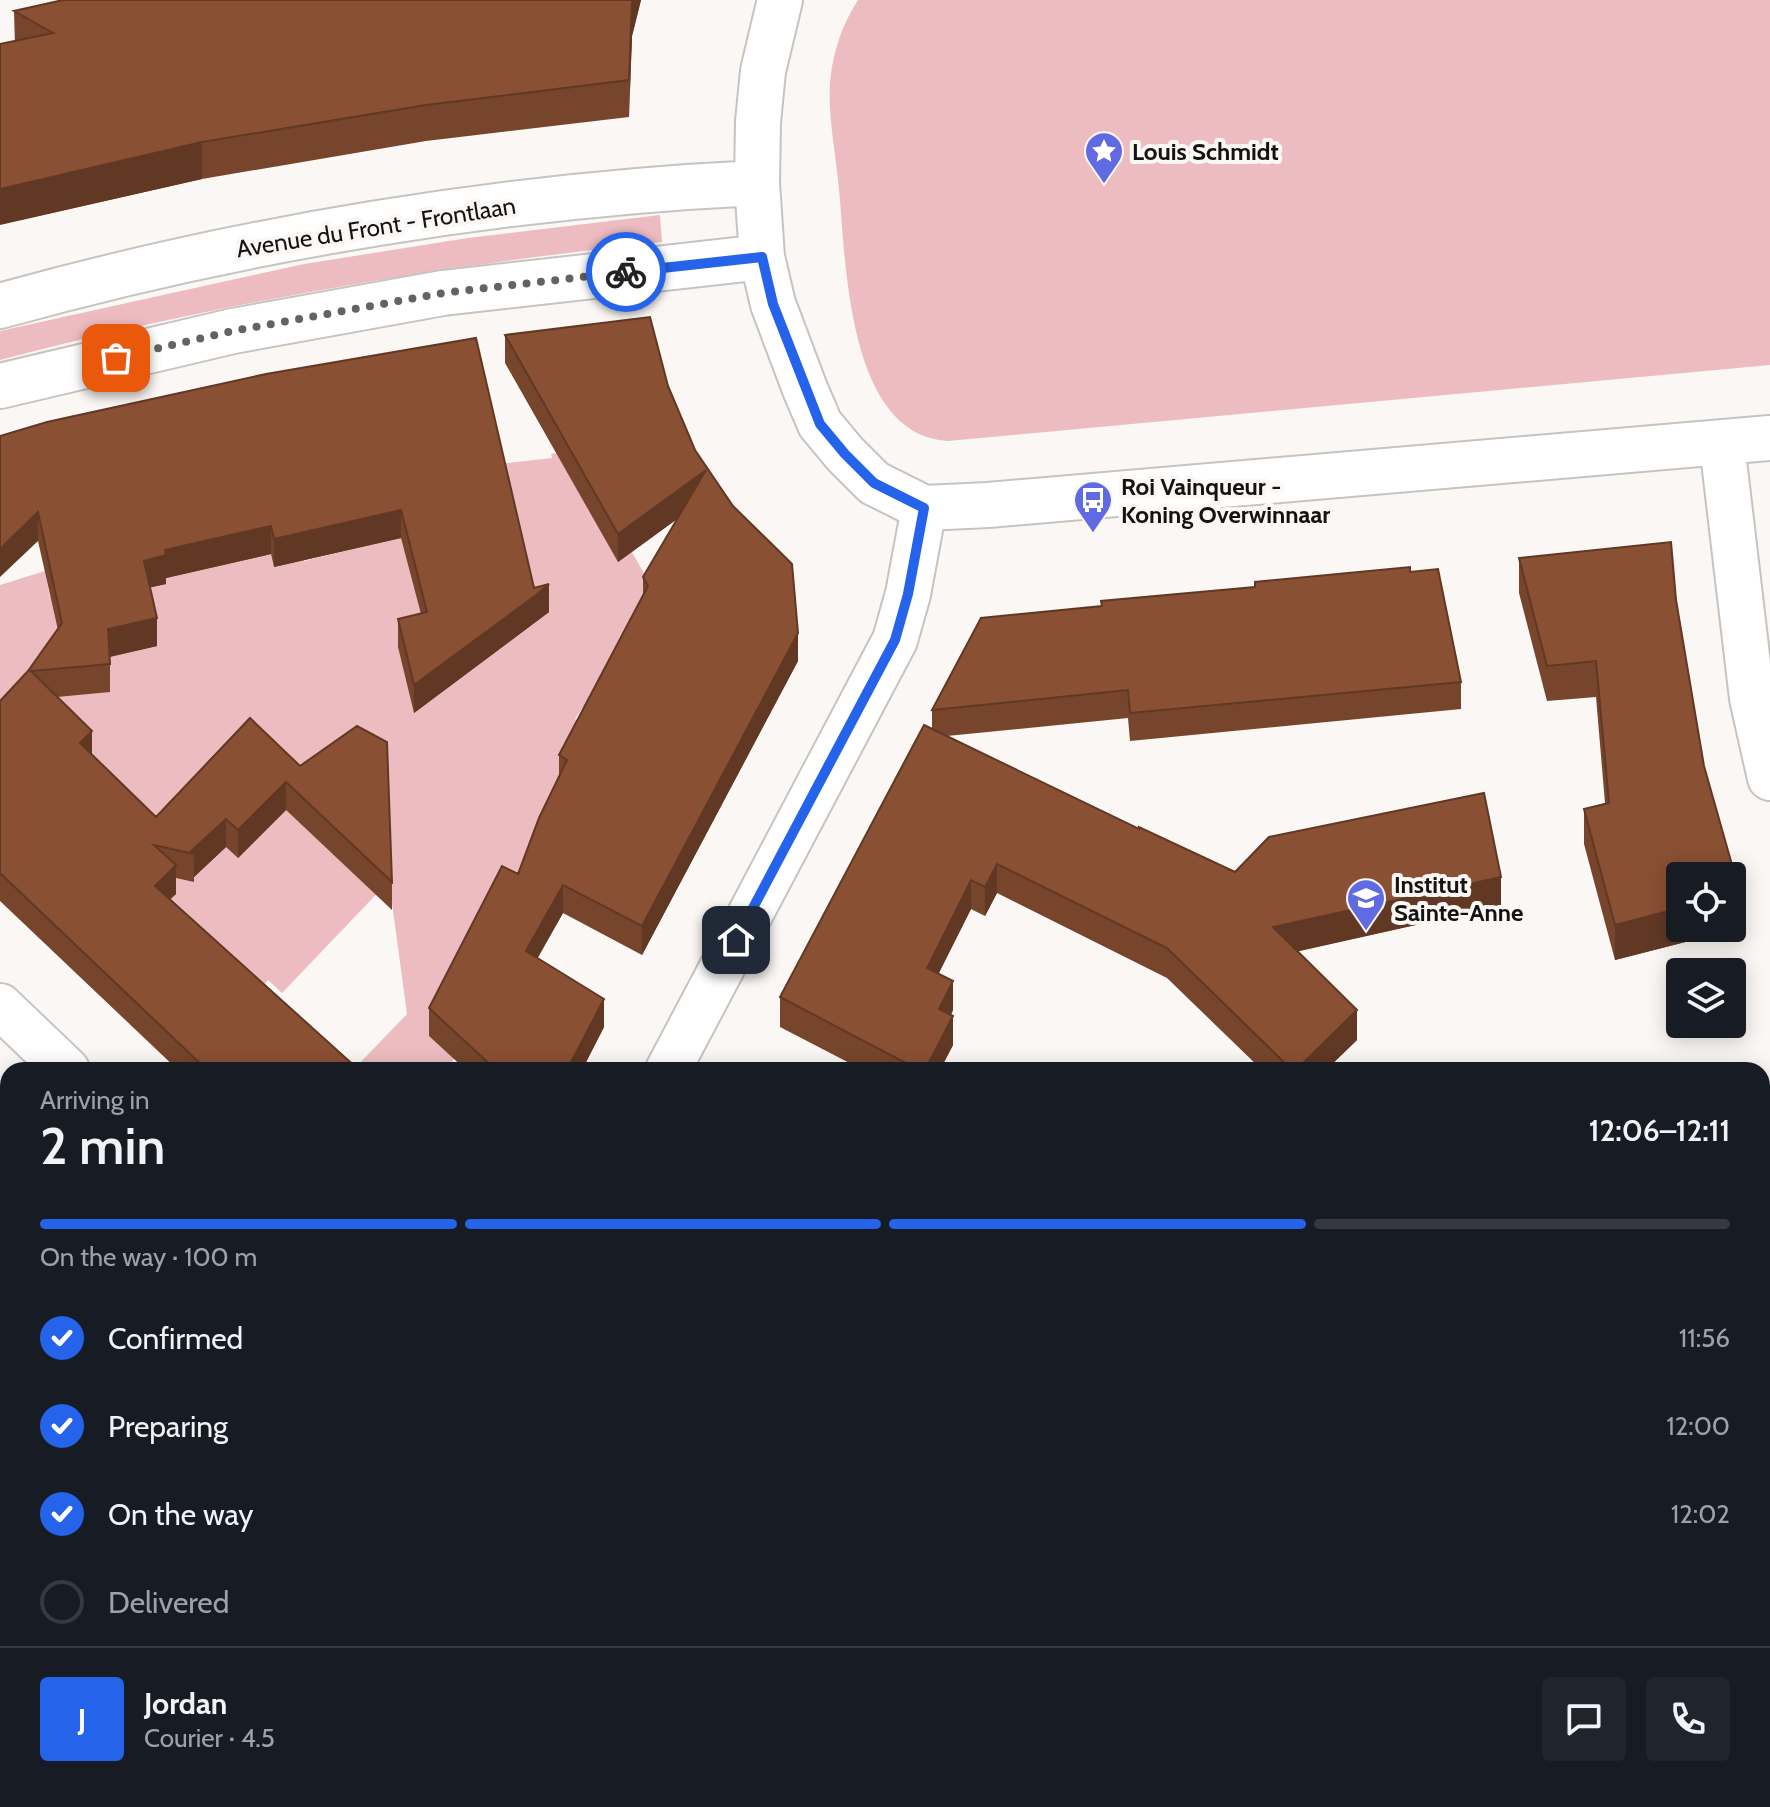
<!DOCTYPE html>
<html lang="en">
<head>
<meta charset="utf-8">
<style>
	body { margin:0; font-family:Cabin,sans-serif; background:#20242c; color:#f1f3f6; height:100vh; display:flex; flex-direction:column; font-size:30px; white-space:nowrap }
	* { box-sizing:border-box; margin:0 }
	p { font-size:26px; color:#9ea1a6 }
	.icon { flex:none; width:44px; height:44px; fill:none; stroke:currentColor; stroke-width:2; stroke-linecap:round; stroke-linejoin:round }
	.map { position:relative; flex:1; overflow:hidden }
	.drawer { position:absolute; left:0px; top:1062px; width:1770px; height:746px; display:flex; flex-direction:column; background:#171b24; border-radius:24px 24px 0 0; box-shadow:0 4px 20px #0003 }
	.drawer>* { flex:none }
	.fabs { position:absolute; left:1666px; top:862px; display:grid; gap:16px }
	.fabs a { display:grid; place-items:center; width:80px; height:80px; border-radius:8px; background:#171b24; box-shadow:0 4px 20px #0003; font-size:40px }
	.pin { position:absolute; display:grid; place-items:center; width:68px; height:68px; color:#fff; margin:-34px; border-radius:16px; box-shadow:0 4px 12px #0006 }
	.courier { position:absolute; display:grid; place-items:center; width:80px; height:80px; margin:-40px; border:6px solid #2563eb; border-radius:50%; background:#fff; color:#222; box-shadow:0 2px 10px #0007 }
	.overview em { font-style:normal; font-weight:600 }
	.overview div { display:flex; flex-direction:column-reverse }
	.overview { display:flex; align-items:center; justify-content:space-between; height:136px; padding:0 40px }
	h1 { font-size:52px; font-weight:600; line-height:60px }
	.bar { display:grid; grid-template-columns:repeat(4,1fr); gap:12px 8px; align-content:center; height:96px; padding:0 40px }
	.bar i { height:10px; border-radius:6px; background:#363941 }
	.bar .active { background:#2563eb }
	.bar p { grid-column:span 4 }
	.line { display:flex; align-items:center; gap:20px; padding:0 40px; border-top:2px solid #363941 }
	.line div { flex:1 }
	.round { display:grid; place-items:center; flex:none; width:84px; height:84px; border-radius:8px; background:#20242c }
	ol { padding:0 40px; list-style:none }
	li { display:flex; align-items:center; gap:24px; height:88px }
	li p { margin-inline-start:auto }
	li .icon { padding:8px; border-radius:50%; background:#2563eb; color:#fff; stroke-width:4 }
	li:last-child { color:#9ea1a6 }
	li i { width:44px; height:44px; border:4px solid #363941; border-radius:50% }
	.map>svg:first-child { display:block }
	.green { fill:#edbcc0; fill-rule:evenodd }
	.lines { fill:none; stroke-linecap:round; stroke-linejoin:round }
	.minor-casing { stroke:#c6c4c1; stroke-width:48 }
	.minor { stroke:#fff; stroke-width:44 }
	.wall { fill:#77452c }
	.shaded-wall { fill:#613824 }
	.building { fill:#8a5033; stroke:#613824; stroke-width:2 }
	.done { stroke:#646361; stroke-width:8; stroke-dasharray:0 14.4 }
	.route { stroke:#2563eb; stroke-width:10 }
	.labels { text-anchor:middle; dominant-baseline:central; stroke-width:8; stroke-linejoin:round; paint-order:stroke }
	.poi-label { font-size:24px; font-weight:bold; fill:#141312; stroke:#faf7f4; text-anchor:start }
	.street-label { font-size:24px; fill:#141312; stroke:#faf7f4 }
</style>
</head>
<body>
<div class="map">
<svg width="1770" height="1807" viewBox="0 0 1770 1807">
	<rect width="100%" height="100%" fill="#faf7f4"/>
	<path class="green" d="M 858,0 L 1770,0 L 1770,365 L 948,441 C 847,435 846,262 839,189 C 836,154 826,108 831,74 C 834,49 844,21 858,0 Z
		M 660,215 L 662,242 C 438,266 218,303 0,360 L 0,331 L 304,264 L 468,238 Z
		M 565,452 L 629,547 L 680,636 L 595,714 L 582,708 L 575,719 L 588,727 L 449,1070 L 353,1070 L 407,1014 L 389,881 L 282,993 L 268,980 L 251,999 L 0,729 L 0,585 L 45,571 L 50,597 L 144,589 L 161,564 L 271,554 L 274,567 L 303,559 L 304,561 L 374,544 L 498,464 L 552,458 L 551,454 ZM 357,754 L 331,852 L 286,810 Z"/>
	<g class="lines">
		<g class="minor-casing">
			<path id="minor" d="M 780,0 L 763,71 L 758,122 L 757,183 L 762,257 L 773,304 L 805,389 L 820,424 L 845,454 L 874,483 L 924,508 L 988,505 L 1770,438
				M 0,306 C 243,238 505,195 757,183
				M 0,386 L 233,331 L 443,293 L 762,257
				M 1722,444 L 1752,698 L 1770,778
				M 0,1006 L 67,1070
				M 668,1070 L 895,640 L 908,594 L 924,508
				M 1762,1422 L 1770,1413
				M 830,1800 L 837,1807
				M 1395,1807 L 1402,1800"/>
		</g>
		<use href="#minor" class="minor"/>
	</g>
	<path class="wall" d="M 63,0 L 641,0 L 632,36 L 629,117 L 426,141 L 202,179 L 20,220 L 14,11 Z
		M 505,335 L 668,386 L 695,450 L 798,661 L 642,955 L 563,913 L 537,958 L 604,1027 L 582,1070 L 466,1070 L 429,1036 L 429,1008 L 518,874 L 559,776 L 559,755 L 643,597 L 643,577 L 677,519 L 618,562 L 505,363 Z
		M 266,374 L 534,588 L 549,612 L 414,713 L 398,647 L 398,619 L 421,614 L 401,538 L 274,567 L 271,554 L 166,578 L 166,584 L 150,587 L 157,646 L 110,657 L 110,692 L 57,697 L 92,754 L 156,817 L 250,718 L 392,882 L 392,910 L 286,810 L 238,858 L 226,847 L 194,877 L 194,882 L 176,878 L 176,894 L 170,899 L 359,1070 L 178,1070 L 0,901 L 0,701 L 28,671 L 58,630 L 38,541 L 0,436 Z
		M 1519,558 L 1676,600 L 1704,766 L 1740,928 L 1615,960 L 1584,844 L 1584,809 L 1605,803 L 1596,697 L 1547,701 L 1519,593 Z
		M 1410,572 L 1461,682 L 1461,709 L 1130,741 L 1128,718 L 947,736 L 1139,829 L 1235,872 L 1501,906 L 1297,951 L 1357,1040 L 1326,1070 L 1262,1070 L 1167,978 L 997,893 L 985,916 L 971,909 L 938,974 L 953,1010 L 951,1015 L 953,1045 L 940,1070 L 863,1070 L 780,1027 L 780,997 L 932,729 L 932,710 L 1101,607 L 1101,601 Z
		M 0,1261 L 8,1263 L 8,1439 L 0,1440 Z
		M 939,1800 L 1048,1800 L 1048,1807 L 946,1807 Z"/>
	<path class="shaded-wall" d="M 632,0 L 641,0 L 632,36 L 629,117 Z
		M 202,142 L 202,179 L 0,225 L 0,189 Z
		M 706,470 L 706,498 L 618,562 L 618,534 Z
		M 401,510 L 401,538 L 274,567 L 274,539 Z
		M 38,512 L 38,541 L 0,577 L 0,549 Z
		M 271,526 L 271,554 L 166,578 L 166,584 L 144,589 L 144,561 L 165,550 Z
		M 549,584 L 549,612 L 414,713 L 414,685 Z
		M 157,618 L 157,646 L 108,657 L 108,629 Z
		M 798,633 L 798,661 L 642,955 L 642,926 Z
		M 92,731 L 92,759 L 80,743 Z
		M 286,782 L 286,810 L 238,858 L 238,830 Z
		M 226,819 L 226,847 L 194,877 L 194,854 L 191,851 Z
		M 997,864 L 997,893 L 985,916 L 985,887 Z
		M 176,865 L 176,894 L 155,914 L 155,886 Z
		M 1501,877 L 1501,906 L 1273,957 L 1273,927 Z
		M 971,880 L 971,909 L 927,997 L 927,968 Z
		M 563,885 L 563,913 L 526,979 L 526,951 Z
		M 1740,893 L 1740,928 L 1615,960 L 1615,925 L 1680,908 L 1680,928 L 1732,928 L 1732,895 Z
		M 953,981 L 953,1010 L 939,1038 L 939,1009 Z
		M 604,999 L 604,1027 L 582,1070 L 567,1070 Z
		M 1357,1010 L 1357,1040 L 1326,1070 L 1296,1070 Z
		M 953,1016 L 953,1045 L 940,1070 L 925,1070 Z
		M 6,1387 L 6,1438 L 0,1440 L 0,1389 Z
		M 1770,1606 L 1770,1640 L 1762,1648 L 1762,1615 Z
		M 1284,1800 L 1316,1800 L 1310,1807 L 1278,1807 Z
		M 1589,1800 L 1620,1800 L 1614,1807 L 1582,1807 Z"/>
	<path class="building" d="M 63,0 L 632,0 L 629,80 L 426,105 L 202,142 L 0,189 L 0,44 L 53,33 L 14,11 Z
		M 650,317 L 668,386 L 695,450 L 733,506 L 792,564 L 798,633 L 642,926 L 563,885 L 526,951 L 604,999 L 567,1070 L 496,1070 L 429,1008 L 502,866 L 518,874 L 539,818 L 567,760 L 559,755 L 648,586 L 643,577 L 706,470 L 618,534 L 505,335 Z
		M 476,338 L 534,588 L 549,584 L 536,595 L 414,685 L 398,619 L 427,612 L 401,510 L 274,539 L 271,526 L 165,550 L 166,555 L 144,561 L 157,618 L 108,629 L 110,664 L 31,671 L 92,731 L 80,743 L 156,817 L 250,718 L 300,766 L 357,726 L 387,742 L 392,882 L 286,782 L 238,830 L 226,819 L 191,851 L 194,854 L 154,845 L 176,865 L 155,886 L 359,1070 L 207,1070 L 0,873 L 0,701 L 28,671 L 62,623 L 38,512 L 0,549 L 0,436 L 47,422 L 266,374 Z
		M 1671,542 L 1676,600 L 1704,766 L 1740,893 L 1732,895 L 1732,876 L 1680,876 L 1680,908 L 1615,925 L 1584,809 L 1609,803 L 1596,661 L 1547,666 L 1519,558 Z
		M 1410,567 L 1410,572 L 1438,569 L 1461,682 L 1130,713 L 1128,690 L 932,710 L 981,618 L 1102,606 L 1101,601 L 1255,587 L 1255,582 Z
		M 924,725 L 1139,829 L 1139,827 L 1235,872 L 1269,837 L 1484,793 L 1501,877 L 1273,927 L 1357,1010 L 1296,1070 L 1292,1070 L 1167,948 L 997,864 L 985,887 L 971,880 L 927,968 L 953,981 L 939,1009 L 953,1016 L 925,1070 L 919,1070 L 780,997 Z
		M 0,1261 L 8,1263 L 8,1272 L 0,1271 Z
		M 0,1319 L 8,1321 L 8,1387 L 0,1389 Z
		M 8,1440 L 8,1800 L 701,1800 L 705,1807 L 0,1807 L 0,1441 L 4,1442 Z
		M 1770,1481 L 1770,1606 L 1762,1615 L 1762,1490 Z
		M 974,1800 L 1048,1800 L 1048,1807 L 982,1807 Z
		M 1076,1800 L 1284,1800 L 1278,1807 L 1069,1807 Z
		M 1468,1800 L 1589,1800 L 1582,1807 L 1461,1807 Z"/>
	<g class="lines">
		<path class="done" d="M 116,358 L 233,331 L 443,293 L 626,272"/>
		<path class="route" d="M 626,272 L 762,257 L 773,304 L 820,424 L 845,454 L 874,483 L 924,508 L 908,594 L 895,640 L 736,940"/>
	</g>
	<defs>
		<g id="sight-pin" transform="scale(2)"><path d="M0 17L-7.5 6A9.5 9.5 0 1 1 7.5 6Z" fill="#606be3" stroke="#faf7f4"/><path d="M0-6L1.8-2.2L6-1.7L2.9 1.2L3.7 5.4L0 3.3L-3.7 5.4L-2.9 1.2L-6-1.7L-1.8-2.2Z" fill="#fff"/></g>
		<g id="bus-pin" transform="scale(2)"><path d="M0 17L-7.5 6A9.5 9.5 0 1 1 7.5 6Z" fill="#606be3" stroke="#faf7f4"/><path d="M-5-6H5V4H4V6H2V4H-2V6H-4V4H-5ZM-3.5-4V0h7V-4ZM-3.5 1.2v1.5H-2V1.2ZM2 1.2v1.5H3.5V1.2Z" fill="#fff"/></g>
		<g id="school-pin" transform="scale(2)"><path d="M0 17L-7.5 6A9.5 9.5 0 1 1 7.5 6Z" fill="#606be3" stroke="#faf7f4"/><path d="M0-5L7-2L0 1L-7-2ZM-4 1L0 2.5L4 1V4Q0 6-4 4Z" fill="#fff"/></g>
	</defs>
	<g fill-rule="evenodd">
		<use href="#sight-pin" x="1104" y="151"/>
		<use href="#bus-pin" x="1093" y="500"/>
		<use href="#school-pin" x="1366" y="898"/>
	</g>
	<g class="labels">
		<g class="poi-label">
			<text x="1132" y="151">Louis Schmidt</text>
			<text x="1121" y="486">Roi Vainqueur -<tspan x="1121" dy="28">Koning Overwinnaar</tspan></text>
			<text x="1394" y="884">Institut<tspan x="1394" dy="28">Sainte-Anne</tspan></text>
		</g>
		<g class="street-label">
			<text transform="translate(376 227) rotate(-9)">Avenue du Front - Frontlaan</text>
		</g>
	</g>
</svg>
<div class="fabs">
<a><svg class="icon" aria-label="locate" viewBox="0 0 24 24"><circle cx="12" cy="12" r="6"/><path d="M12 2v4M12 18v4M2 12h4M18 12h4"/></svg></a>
<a><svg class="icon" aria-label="layers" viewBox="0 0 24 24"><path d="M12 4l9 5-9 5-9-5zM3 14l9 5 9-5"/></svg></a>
</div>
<div class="pin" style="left:116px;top:358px;background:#ea580c"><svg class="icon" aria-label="bag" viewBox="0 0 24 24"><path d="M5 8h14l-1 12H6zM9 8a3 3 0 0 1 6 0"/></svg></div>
<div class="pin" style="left:736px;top:940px;background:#1f2937"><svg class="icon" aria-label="home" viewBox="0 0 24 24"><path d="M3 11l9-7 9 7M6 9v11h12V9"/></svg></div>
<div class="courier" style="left:626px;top:272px"><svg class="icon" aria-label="bike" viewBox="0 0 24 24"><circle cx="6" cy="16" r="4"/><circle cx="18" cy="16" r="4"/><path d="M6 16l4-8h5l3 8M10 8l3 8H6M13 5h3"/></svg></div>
<section class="drawer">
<div class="overview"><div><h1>2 min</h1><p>Arriving in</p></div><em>12:06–12:11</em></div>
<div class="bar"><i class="active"></i><i class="active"></i><i class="active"></i><i></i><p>On the way · 100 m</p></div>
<ol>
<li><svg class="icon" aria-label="check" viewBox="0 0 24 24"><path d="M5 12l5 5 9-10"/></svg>Confirmed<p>11:56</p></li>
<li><svg class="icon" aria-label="check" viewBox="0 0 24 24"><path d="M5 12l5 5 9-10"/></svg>Preparing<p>12:00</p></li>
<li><svg class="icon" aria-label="check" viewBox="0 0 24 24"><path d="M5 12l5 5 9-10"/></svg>On the way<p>12:02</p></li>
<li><i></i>Delivered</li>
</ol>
<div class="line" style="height:144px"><b class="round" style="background:#2563eb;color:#fff">J</b><div><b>Jordan</b><p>Courier · 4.5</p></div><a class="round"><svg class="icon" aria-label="chat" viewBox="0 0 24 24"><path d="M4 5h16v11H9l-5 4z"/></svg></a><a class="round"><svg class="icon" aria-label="phone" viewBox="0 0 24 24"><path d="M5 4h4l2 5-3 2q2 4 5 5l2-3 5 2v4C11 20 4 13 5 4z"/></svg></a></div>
</section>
</div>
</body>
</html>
